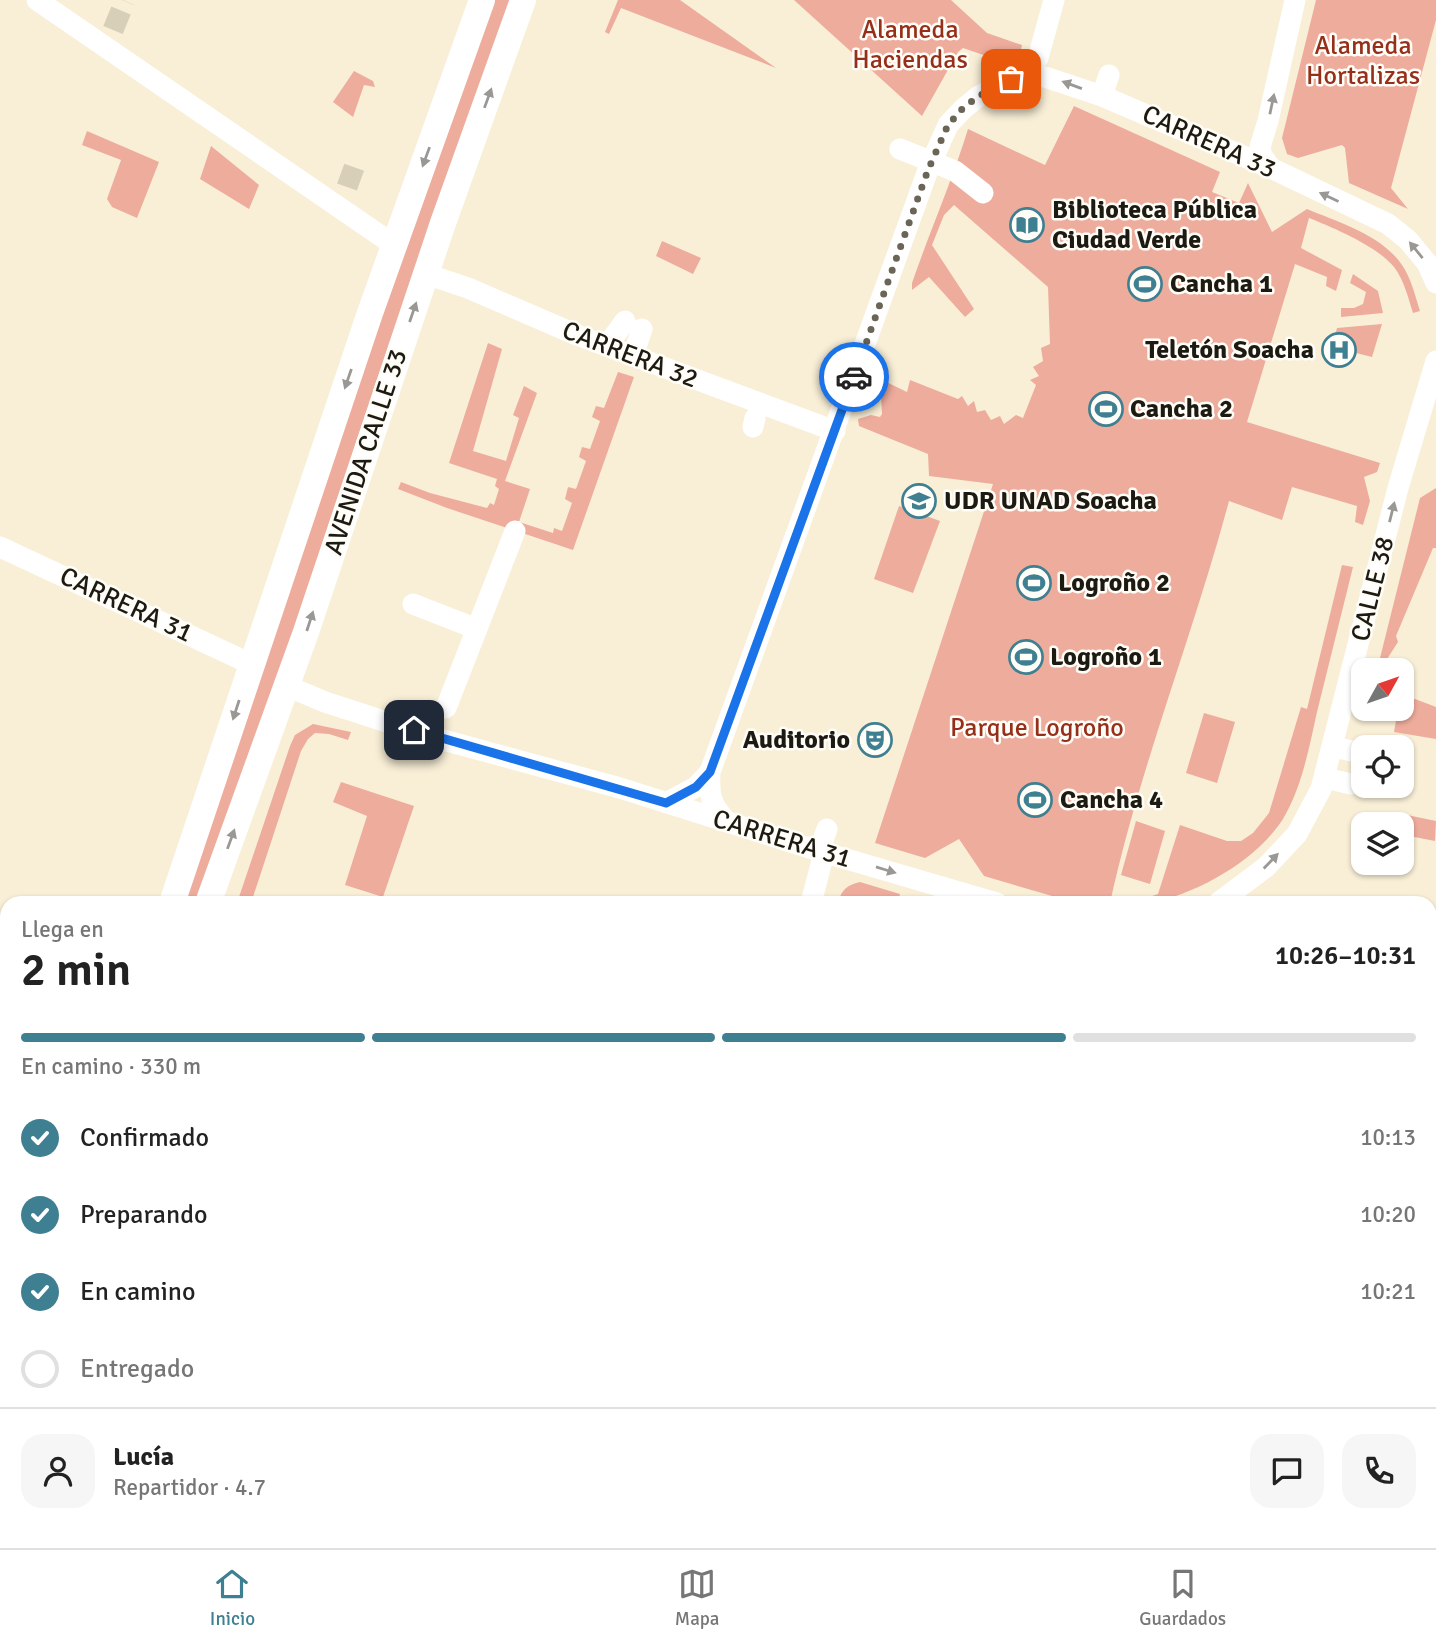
<!DOCTYPE html>
<html lang="es">
<head>
<meta charset="utf-8">
<style>
	body { margin:0; font-family:Signika,sans-serif; background:#f6f6f6; color:#222; height:100vh; display:flex; flex-direction:column; font-size:26px; white-space:nowrap }
	* { box-sizing:border-box; margin:0 }
	p { font-size:23px; color:#767676 }
	.icon { flex:none; width:38px; height:38px; fill:none; stroke:currentColor; stroke-width:2; stroke-linecap:round; stroke-linejoin:round }
	.map { position:relative; flex:1; overflow:hidden }
	.details { position:absolute; left:0px; top:896px; width:1437px; height:653px; display:flex; flex-direction:column; background:#fff; border-radius:21px 21px 0 0; box-shadow:0 2px 5px #0004 }
	.details>* { flex:none }
	.needle { width:46px; rotate:50deg }
	.fabs { position:absolute; left:1351px; top:658px; display:grid; gap:14px }
	.fabs a { display:grid; place-items:center; width:63px; height:63px; border-radius:14px; background:#fff; box-shadow:0 2px 5px #0004; font-size:35px }
	.pin { position:absolute; display:grid; place-items:center; width:60px; height:60px; color:#fff; margin:-30px; border-radius:14px; box-shadow:0 4px 10px #0006 }
	.courier { position:absolute; display:grid; place-items:center; width:70px; height:70px; margin:-35px; border:5px solid #1a73e8; border-radius:50%; background:#fff; color:#222; box-shadow:0 2px 9px #0007 }
	.headline em { font-style:normal; font-weight:600 }
	.headline div { display:flex; flex-direction:column-reverse }
	.headline { display:flex; align-items:center; justify-content:space-between; height:119px; padding:0 21px }
	h1 { font-size:46px; font-weight:600; line-height:52px }
	.bar { display:grid; grid-template-columns:repeat(4,1fr); gap:10px 7px; align-content:center; height:84px; padding:0 21px }
	.bar i { height:9px; border-radius:5px; background:#e0e0e0 }
	.bar .on { background:#3e7f91 }
	.bar p { grid-column:span 4 }
	.line { display:flex; align-items:center; gap:18px; padding:0 21px; border-top:2px solid #e0e0e0 }
	.line div { flex:1 }
	.round { display:grid; place-items:center; flex:none; width:74px; height:74px; border-radius:21px; background:#f6f6f6 }
	ol { padding:0 21px; list-style:none }
	li { display:flex; align-items:center; gap:21px; height:77px }
	li p { margin-inline-start:auto }
	li .icon { padding:7px; border-radius:50%; background:#3e7f91; color:#fff; stroke-width:4 }
	li:last-child { color:#767676 }
	li i { width:38px; height:38px; border:4px solid #e0e0e0; border-radius:50% }
	.tabs { display:flex; justify-content:space-around; align-items:center; height:98px; border-top:2px solid #e0e0e0; background:#fff; font-size:19px; color:#767676 }
	.tabs a { display:grid; justify-items:center; gap:4px }
	.tabs .on { color:#3e7f91 }
	.map>svg:first-child { display:block }
	.green { fill:#eeac9d }
	.lines { fill:none; stroke-linecap:round; stroke-linejoin:round }
	.minor-tunnel { stroke:#d8cfb9; stroke-width:21; stroke-dasharray:21 10; stroke-linecap:butt }
	.minor { stroke:#fff; stroke-width:21 }
	.major { stroke:#fff; stroke-width:26 }
	.oneway { fill:#999894 }
	.done { stroke:#6a6556; stroke-width:7; stroke-dasharray:0 12.6 }
	.route { stroke:#1a73e8; stroke-width:9 }
	.labels { text-anchor:middle; dominant-baseline:central; stroke-width:5; stroke-linejoin:round; paint-order:stroke }
	.park-label { font-size:26px; fill:#962f1a; stroke:#fffdf8 }
	.street-label { font-size:26px; fill:#1d1a11; stroke:#fffdf8 }
	.poi-label { font-size:26px; font-weight:bold; fill:#1d1a11; stroke:#fffdf8; text-anchor:start }
</style>
</head>
<body>
<div class="map">
<svg width="1436" height="1548" viewBox="0 0 1436 1548">
	<rect width="100%" height="100%" fill="#f9efd7"/>
	<path class="green" d="M 493,0 L 512,0 L 280,679 L 198,903 L 182,903 L 399,262 Z
		M 618,0 L 680,0 L 776,68 L 621,8 L 609,34 L 605,32 Z
		M 794,0 L 951,0 L 987,33 L 1022,45 L 1020,54 L 1004,62 L 963,48 L 958,52 L 922,116 Z
		M 1316,0 L 1436,0 L 1436,20 L 1391,188 L 1408,209 L 1349,183 L 1345,148 L 1342,145 L 1298,158 L 1287,154 L 1282,138 Z
		M 354,71 L 373,81 L 375,87 L 364,85 L 353,117 L 333,102 Z
		M 1074,106 L 1220,172 L 1212,192 L 1239,203 L 1248,183 L 1272,232 L 1307,209 C 1338,222 1382,235 1402,265 C 1411,278 1415,295 1420,311 L 1413,313 C 1408,297 1404,280 1394,267 C 1377,246 1334,228 1309,218 L 1301,248 L 1342,270 L 1336,291 L 1326,286 L 1327,277 L 1295,264 L 1247,422 L 1380,463 L 1377,472 L 1364,477 L 1370,501 L 1363,525 L 1355,522 L 1357,506 L 1292,487 L 1282,520 L 1229,501 C 1193,636 1140,766 1110,903 L 1076,903 L 984,876 L 959,839 L 925,858 L 875,843 L 993,484 L 929,476 L 928,454 L 859,426 L 858,419 L 871,415 L 880,417 L 882,414 L 880,379 L 907,392 L 910,380 L 958,399 L 962,396 L 968,406 L 974,401 L 977,412 L 985,410 L 991,420 L 1000,416 L 1004,424 L 1016,415 L 1023,418 L 1036,385 L 1030,380 L 1039,376 L 1033,367 L 1043,361 L 1041,348 L 1050,344 L 1048,287 L 954,205 L 944,215 L 932,245 L 974,309 L 965,317 L 929,277 L 912,290 L 912,283 C 930,231 952,181 968,129 L 1045,165 Z
		M 87,131 L 159,162 L 137,218 L 112,207 L 107,199 L 121,160 L 82,145 Z
		M 211,146 L 259,185 L 249,209 L 200,179 Z
		M 662,241 L 701,258 L 693,274 L 656,256 Z
		M 1353,274 L 1378,291 L 1383,313 L 1341,317 L 1341,308 L 1354,308 L 1363,304 L 1366,292 L 1350,283 Z
		M 1382,324 L 1372,357 L 1332,347 L 1337,328 Z
		M 488,343 L 502,349 L 473,451 L 506,461 L 519,418 L 513,415 L 524,386 L 537,393 L 505,481 L 530,489 L 519,522 L 553,533 L 554,528 L 562,531 L 572,503 L 565,499 L 568,487 L 576,489 L 586,461 L 579,457 L 582,447 L 590,449 L 600,421 L 592,417 L 596,406 L 604,408 L 618,372 L 634,377 L 573,550 L 447,508 L 398,489 L 401,482 L 430,493 L 487,508 L 490,503 L 494,505 L 499,489 L 495,486 L 497,479 L 449,463 Z
		M 1436,488 L 1436,548 L 1433,548 L 1396,636 L 1398,642 L 1380,670 L 1377,670 L 1420,498 Z
		M 899,506 L 940,521 L 913,593 L 874,579 Z
		M 1342,565 L 1353,567 C 1341,615 1329,664 1317,712 C 1309,748 1302,787 1283,819 C 1257,860 1197,894 1150,903 L 1149,897 L 1158,894 L 1180,825 L 1227,841 L 1241,841 L 1253,833 L 1269,813 L 1301,707 L 1307,709 Z
		M 1402,694 L 1436,707 L 1436,739 L 1394,732 L 1398,709 L 1402,709 Z
		M 1204,713 L 1235,722 L 1217,783 L 1186,773 Z
		M 313,724 L 351,732 L 348,740 L 329,734 L 315,733 L 308,739 L 301,751 L 251,903 L 237,903 L 290,746 L 295,735 Z
		M 341,782 L 414,806 L 383,897 L 345,885 L 367,816 L 333,802 Z
		M 1407,815 L 1436,821 L 1435,841 L 1404,835 Z
		M 1136,821 L 1165,831 L 1150,884 L 1121,875 Z
		M 860,882 L 900,894 L 898,903 L 838,903 C 841,890 847,885 860,882 Z
		M 7,1122 L 7,1228 L 0,1213 L 0,1137 Z
		M 1430,1518 L 1436,1519 L 1436,1548 L 685,1548 L 650,1542 L 1430,1542 Z"/>
	<g class="lines">
		<path class="minor-tunnel" d="M 113,30 L 125,1
			M 347,187 L 355,165"/>
		<path class="minor" d="M 37,0 L 394,245
			M 1024,76 L 1038,58 L 1054,0
			M 1102,96 L 1109,75
			M 900,149 L 955,171 L 983,193
			M 1271,168 L 1262,156 L 1260,147 L 1268,121 L 1295,0
			M 426,274 L 468,288 L 577,335 L 835,431
			M 607,346 L 625,321
			M 633,356 L 642,329
			M 753,427 L 755,418
			M 0,547 L 251,664
			M 413,604 L 477,629
			M 287,686 L 325,702 L 436,738 L 620,788 L 819,851 L 997,903
			M 446,708 L 515,531
			M 1334,747 L 1361,753
			M 1325,778 L 1351,784
			M 666,803 L 696,787 L 710,772
			M 727,822 C 710,803 709,796 710,772 L 928,170 L 948,125 L 963,109 L 979,96 L 1011,79 L 1024,76 L 1045,77 L 1102,96 L 1271,168 L 1388,224 L 1408,240 L 1427,263 L 1436,283
			M 819,851 L 827,829
			M 811,903 L 824,853
			M 1218,903 L 1266,867 L 1297,834 L 1321,789 L 1398,488 L 1436,361
			M 1430,1033 L 1436,1035"/>
		<path class="major" d="M 172,903 L 370,313 L 482,0
			M 208,903 L 306,632 L 443,223 L 523,0
			M 0,1084 L 7,1084
			M 0,1115 L 7,1102
			M 0,1232 L 7,1245
			M 1430,1505 L 1436,1505
			M 606,1542 L 630,1548
			M 46,1548 L 46,1542
			M 83,1548 L 83,1542"/>
	</g>
	<defs><path id="oneway-solid" d="M-6-.8H1V-3.2L6.5 0L1 3.2V.8H-6Z" transform="scale(1.75)"/></defs>
	<g class="oneway">
		<use href="#oneway-solid" transform="translate(1072 85) rotate(-160)"/>
		<use href="#oneway-solid" transform="translate(488 98) rotate(-70)"/>
		<use href="#oneway-solid" transform="translate(1272 104) rotate(-78)"/>
		<use href="#oneway-solid" transform="translate(426 157) rotate(110)"/>
		<use href="#oneway-solid" transform="translate(1329 197) rotate(-155)"/>
		<use href="#oneway-solid" transform="translate(1416 250) rotate(-129)"/>
		<use href="#oneway-solid" transform="translate(413 312) rotate(-71)"/>
		<use href="#oneway-solid" transform="translate(348 379) rotate(109)"/>
		<use href="#oneway-solid" transform="translate(1392 512) rotate(-76)"/>
		<use href="#oneway-solid" transform="translate(310 621) rotate(-72)"/>
		<use href="#oneway-solid" transform="translate(236 710) rotate(108)"/>
		<use href="#oneway-solid" transform="translate(231 839) rotate(-70)"/>
		<use href="#oneway-solid" transform="translate(1271 861) rotate(-46)"/>
		<use href="#oneway-solid" transform="translate(886 870) rotate(17)"/>
	</g>
	<g class="lines">
		<path class="done" d="M 854,377 L 928,170 L 948,125 L 963,108 L 979,96 L 1011,79"/>
		<path class="route" d="M 414,730 L 666,803 L 696,787 L 710,772 L 854,377"/>
	</g>
	<defs>
		<g id="library-ring" transform="scale(1.75)"><circle r="9.5" fill="#fffdf8" stroke="#3e7f91" stroke-width="1.5"/><path d="M-6-4Q-3-5.5-.7-3.5V5Q-3 3-6 4ZM6-4Q3-5.5 .7-3.5V5Q3 3 6 4Z" fill="#3e7f91"/></g>
		<g id="stadium-ring" transform="scale(1.75)"><circle r="9.5" fill="#fffdf8" stroke="#3e7f91" stroke-width="1.5"/><path d="M0-5a6.5 5 0 1 0 0 10a6.5 5 0 1 0 0-10ZM-3.5-1.8h7v3.6h-7Z" fill="#3e7f91"/></g>
		<g id="hospital-ring" transform="scale(1.75)"><circle r="9.5" fill="#fffdf8" stroke="#3e7f91" stroke-width="1.5"/><path d="M-5-5h3v3.5h4V-5h3V5h-3V1.5h-4V5h-3Z" fill="#3e7f91"/></g>
		<g id="university-ring" transform="scale(1.75)"><circle r="9.5" fill="#fffdf8" stroke="#3e7f91" stroke-width="1.5"/><path d="M0-5L7-2L0 1L-7-2ZM-4 1L0 2.5L4 1V4Q0 6-4 4Z" fill="#3e7f91"/></g>
		<g id="theatre-ring" transform="scale(1.75)"><circle r="9.5" fill="#fffdf8" stroke="#3e7f91" stroke-width="1.5"/><path d="M-5-5.5Q0-4 5-5.5V0Q5 5 0 6Q-5 5-5 0ZM-3.3-2.5H-1v1.5H-3.3ZM1-2.5H3.3v1.5H1ZM-2.8 1Q0 5.5 2.8 1Z" fill="#3e7f91"/></g>
	</defs>
	<g fill-rule="evenodd">
		<use href="#library-ring" x="1027" y="225"/>
		<use href="#stadium-ring" x="1145" y="284"/>
		<use href="#hospital-ring" x="1339" y="350"/>
		<use href="#stadium-ring" x="1106" y="409"/>
		<use href="#university-ring" x="919" y="501"/>
		<use href="#stadium-ring" x="1034" y="583"/>
		<use href="#stadium-ring" x="1026" y="657"/>
		<use href="#theatre-ring" x="875" y="740"/>
		<use href="#stadium-ring" x="1035" y="800"/>
	</g>
	<g class="labels">
		<g class="park-label">
			<text x="910" y="30">Alameda<tspan x="910" dy="30">Haciendas</tspan></text>
			<text x="1363" y="46">Alameda<tspan x="1363" dy="30">Hortalizas</tspan></text>
			<text x="1037" y="728">Parque Logroño</text>
		</g>
		<g class="street-label">
			<text transform="translate(1209 142) rotate(24)">CARRERA 33</text>
			<text transform="translate(630 355) rotate(21)">CARRERA 32</text>
			<text transform="translate(366 452) rotate(-72)">AVENIDA CALLE 33</text>
			<text transform="translate(1373 589) rotate(-76)">CALLE 38</text>
			<text transform="translate(126 605) rotate(25)">CARRERA 31</text>
			<text transform="translate(782 839) rotate(17)">CARRERA 31</text>
		</g>
		<g class="poi-label">
			<text x="1052" y="210">Biblioteca Pública<tspan x="1052" dy="30">Ciudad Verde</tspan></text>
			<text x="1170" y="284">Cancha 1</text>
			<text x="1314" y="350" text-anchor="end">Teletón Soacha</text>
			<text x="1130" y="409">Cancha 2</text>
			<text x="944" y="501">UDR UNAD Soacha</text>
			<text x="1058" y="583">Logroño 2</text>
			<text x="1050" y="657">Logroño 1</text>
			<text x="850" y="740" text-anchor="end">Auditorio</text>
			<text x="1060" y="800">Cancha 4</text>
		</g>
	</g>
</svg>
<div class="fabs">
<a><svg class="needle" viewBox="-14 -14 28 28"><path d="M0-13l5 13h-10z" fill="#e53935"/><path d="M0 13l5-13h-10z" fill="#767676"/></svg></a>
<a><svg class="icon" aria-label="locate" viewBox="0 0 24 24"><circle cx="12" cy="12" r="6"/><path d="M12 2v4M12 18v4M2 12h4M18 12h4"/></svg></a>
<a><svg class="icon" aria-label="layers" viewBox="0 0 24 24"><path d="M12 4l9 5-9 5-9-5zM3 14l9 5 9-5"/></svg></a>
</div>
<div class="pin" style="left:1011px;top:79px;background:#ea580c"><svg class="icon" aria-label="bag" viewBox="0 0 24 24"><path d="M5 8h14l-1 12H6zM9 8a3 3 0 0 1 6 0"/></svg></div>
<div class="pin" style="left:414px;top:730px;background:#1f2937"><svg class="icon" aria-label="home" viewBox="0 0 24 24"><path d="M3 11l9-7 9 7M6 9v11h12V9"/></svg></div>
<div class="courier" style="left:854px;top:377px"><svg class="icon" aria-label="car" viewBox="0 0 24 24"><path d="M5 17H2v-5l4-1 3-4h7l3 4 3 1v5h-3M9 17h6M6 11h13"/><circle cx="7" cy="17" r="2"/><circle cx="17" cy="17" r="2"/></svg></div>
<section class="details">
<div class="headline"><div><h1>2 min</h1><p>Llega en</p></div><em>10:26–10:31</em></div>
<div class="bar"><i class="on"></i><i class="on"></i><i class="on"></i><i></i><p>En camino · 330 m</p></div>
<ol>
<li><svg class="icon" aria-label="check" viewBox="0 0 24 24"><path d="M5 12l5 5 9-10"/></svg>Confirmado<p>10:13</p></li>
<li><svg class="icon" aria-label="check" viewBox="0 0 24 24"><path d="M5 12l5 5 9-10"/></svg>Preparando<p>10:20</p></li>
<li><svg class="icon" aria-label="check" viewBox="0 0 24 24"><path d="M5 12l5 5 9-10"/></svg>En camino<p>10:21</p></li>
<li><i></i>Entregado</li>
</ol>
<div class="line" style="height:126px"><a class="round"><svg class="icon" aria-label="person" viewBox="0 0 24 24"><circle cx="12" cy="8" r="4"/><path d="M4 21q1-7 8-7t8 7"/></svg></a><div><b>Lucía</b><p>Repartidor · 4.7</p></div><a class="round"><svg class="icon" aria-label="chat" viewBox="0 0 24 24"><path d="M4 5h16v11H9l-5 4z"/></svg></a><a class="round"><svg class="icon" aria-label="phone" viewBox="0 0 24 24"><path d="M5 4h4l2 5-3 2q2 4 5 5l2-3 5 2v4C11 20 4 13 5 4z"/></svg></a></div>
</section>
</div>
<nav class="tabs">
<a class="on"><svg class="icon" aria-label="home" viewBox="0 0 24 24"><path d="M3 11l9-7 9 7M6 9v11h12V9"/></svg>Inicio</a>
<a><svg class="icon" aria-label="map" viewBox="0 0 24 24"><path d="M3 6l6-2 6 2 6-2v14l-6 2-6-2-6 2zM9 4v14M15 6v14"/></svg>Mapa</a>
<a><svg class="icon" aria-label="saved" viewBox="0 0 24 24"><path d="M7 4h10v16l-5-4-5 4z"/></svg>Guardados</a>
</nav>
</body>
</html>
